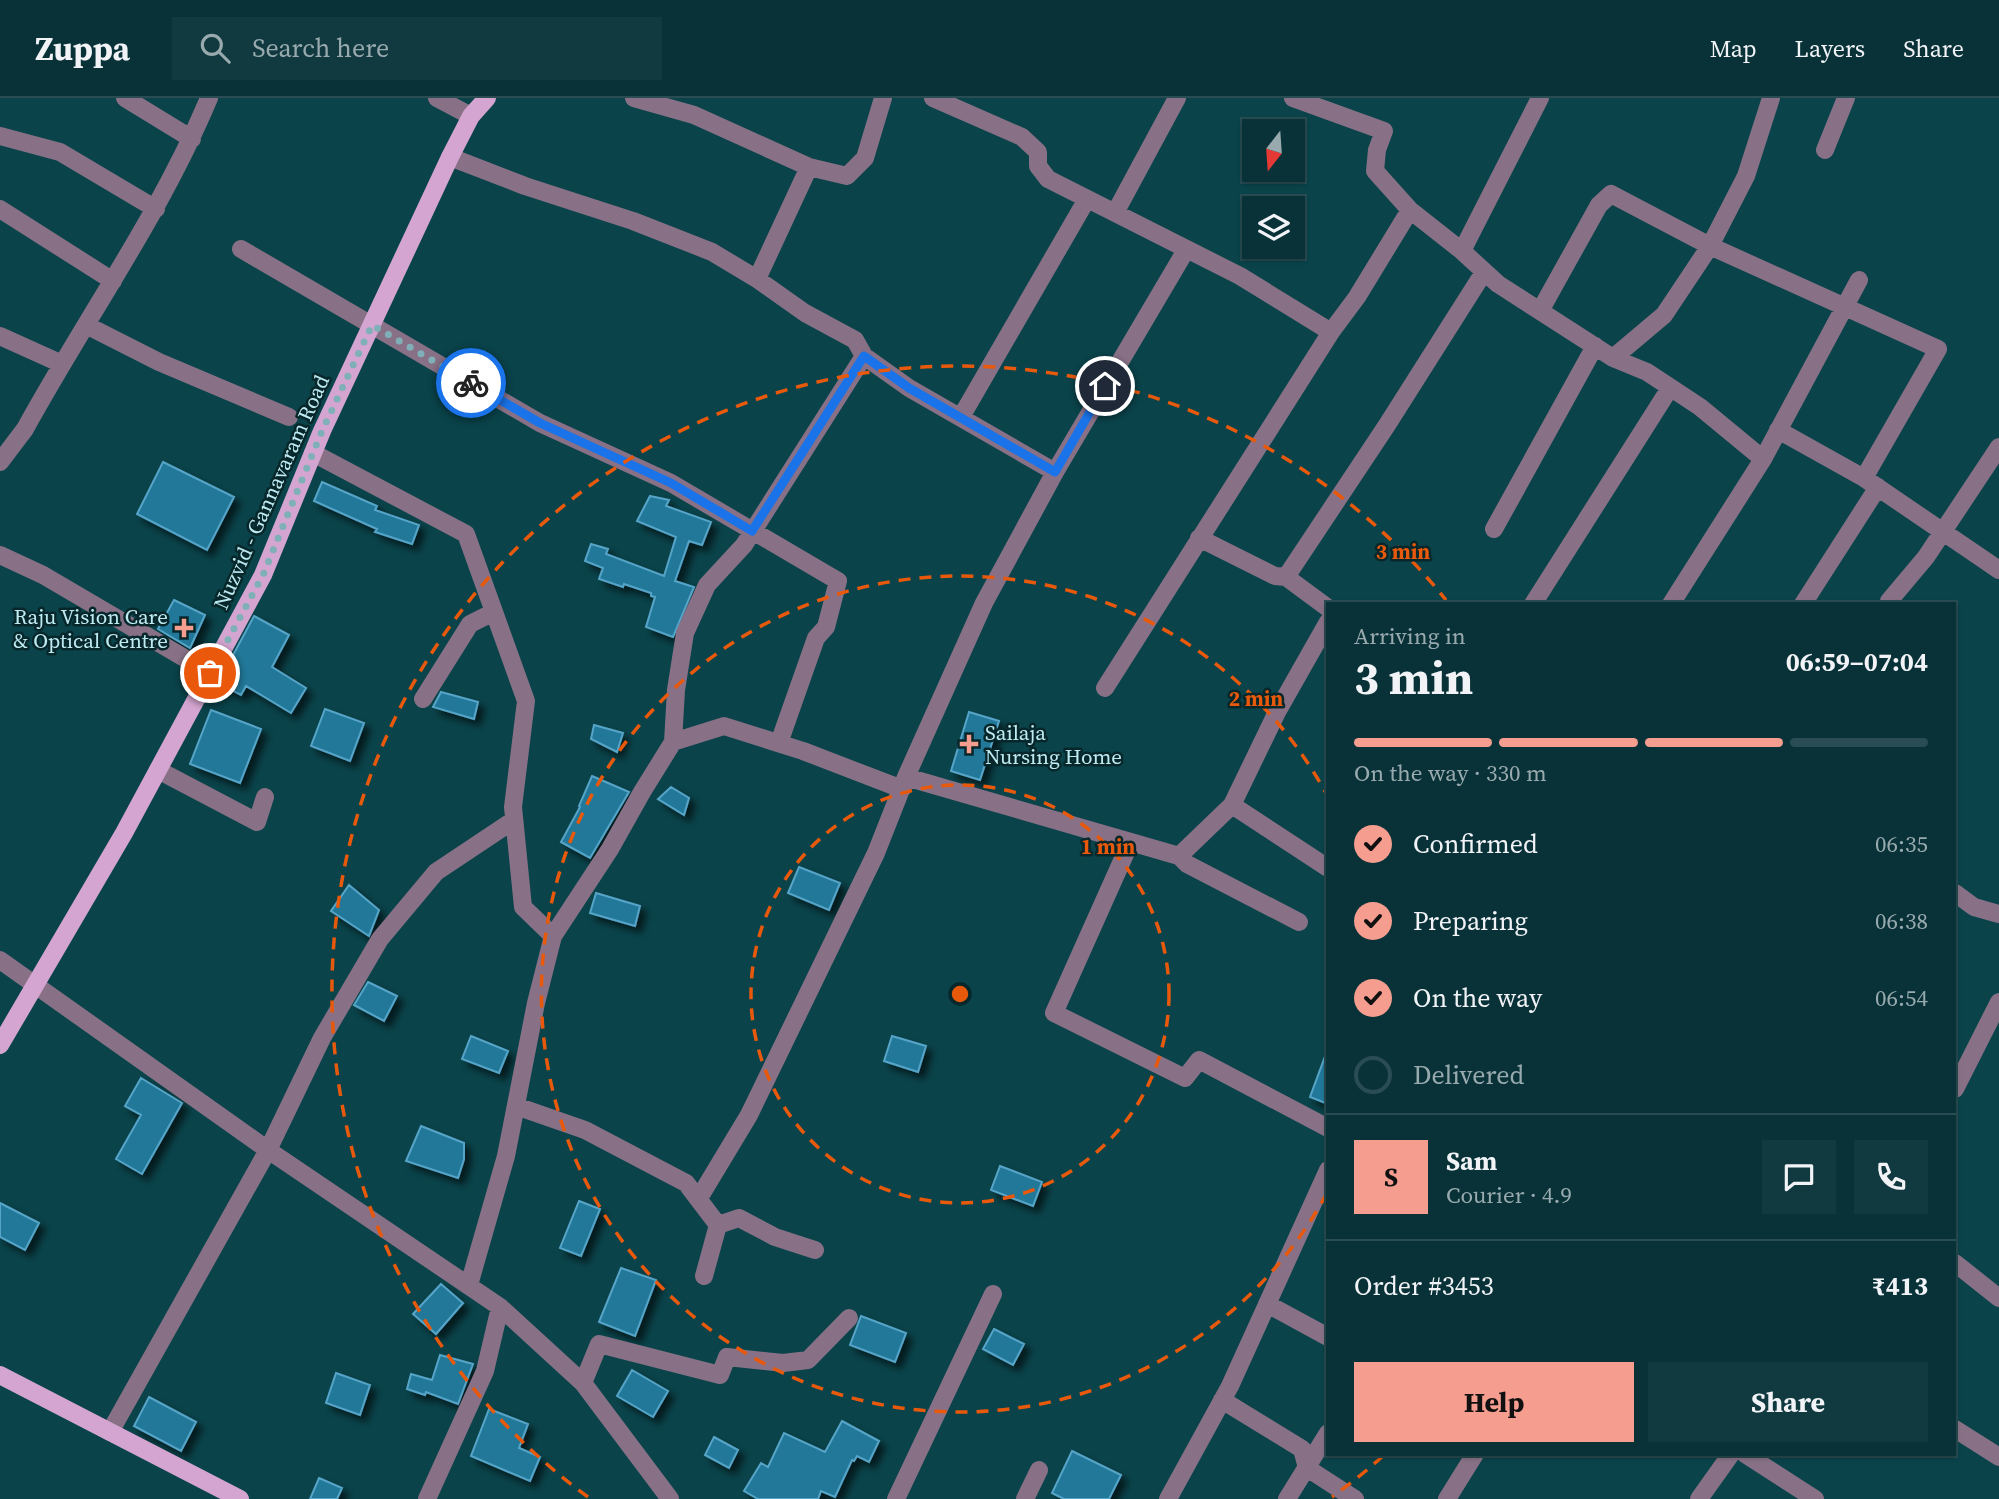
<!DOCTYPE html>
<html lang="en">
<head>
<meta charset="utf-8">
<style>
	body { margin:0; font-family:"Source Serif 4",serif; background:#113a40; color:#f1f3f6; height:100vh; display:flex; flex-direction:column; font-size:26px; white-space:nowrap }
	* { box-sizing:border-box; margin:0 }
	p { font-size:23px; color:#98aaae }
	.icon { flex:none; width:38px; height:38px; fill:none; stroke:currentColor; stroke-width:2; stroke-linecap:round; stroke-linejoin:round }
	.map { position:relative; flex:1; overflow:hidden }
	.details { position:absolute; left:1326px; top:504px; width:630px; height:854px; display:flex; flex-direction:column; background:#083238; border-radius:0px; box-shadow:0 2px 5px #0004,0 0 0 2px #294d53 }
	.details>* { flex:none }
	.needle { width:46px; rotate:197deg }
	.tools { position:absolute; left:1242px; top:21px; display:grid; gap:14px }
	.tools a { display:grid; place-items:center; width:63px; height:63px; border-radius:0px; background:#083238; box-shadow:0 2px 5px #0004,0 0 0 2px #294d53; font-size:35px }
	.pin { position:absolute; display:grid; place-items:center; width:60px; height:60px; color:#fff; margin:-30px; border:4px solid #fff; border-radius:50%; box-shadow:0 2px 7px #0007 }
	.courier { position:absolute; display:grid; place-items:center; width:70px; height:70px; margin:-35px; border:5px solid #1a73e8; border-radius:50%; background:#fff; color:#222; box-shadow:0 2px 9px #0007 }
	.overview em { font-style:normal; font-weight:700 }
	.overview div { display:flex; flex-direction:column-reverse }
	.overview { display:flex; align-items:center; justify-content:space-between; height:119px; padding:0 28px }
	h1 { font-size:46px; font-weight:700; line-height:52px }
	.bar { display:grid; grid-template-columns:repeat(4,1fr); gap:10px 7px; align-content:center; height:84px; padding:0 28px }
	.bar i { height:9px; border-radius:5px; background:#294d53 }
	.bar .selected { background:#f59d8f }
	.bar p { grid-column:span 4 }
	.line { display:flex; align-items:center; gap:18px; padding:0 28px; border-top:2px solid #294d53 }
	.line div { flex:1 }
	.round { display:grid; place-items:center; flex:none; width:74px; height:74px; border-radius:0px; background:#113a40 }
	ol { padding:0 28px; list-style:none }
	li { display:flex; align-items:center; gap:21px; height:77px }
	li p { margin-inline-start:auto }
	li .icon { padding:7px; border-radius:50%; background:#f59d8f; color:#111; stroke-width:4 }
	li:last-child { color:#98aaae }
	li i { width:38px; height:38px; border:4px solid #294d53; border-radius:50% }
	.primary-button { display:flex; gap:14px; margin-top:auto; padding:14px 28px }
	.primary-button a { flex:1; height:80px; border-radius:0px; background:#f59d8f; color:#111; font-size:28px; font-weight:700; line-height:80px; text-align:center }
	.primary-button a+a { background:#113a40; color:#f1f3f6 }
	header { display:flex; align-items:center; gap:42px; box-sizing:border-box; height:98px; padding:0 35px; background:#083238; border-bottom:2px solid #294d53 }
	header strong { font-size:33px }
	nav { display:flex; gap:38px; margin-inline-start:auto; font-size:24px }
	.search { width:490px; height:63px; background:#113a40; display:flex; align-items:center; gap:18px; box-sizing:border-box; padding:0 24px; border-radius:0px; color:#98aaae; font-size:26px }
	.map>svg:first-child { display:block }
	.building { fill:#237899; stroke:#56a5c8; stroke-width:2; filter:url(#shadow) }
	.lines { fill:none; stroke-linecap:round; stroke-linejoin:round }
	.minor { stroke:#887186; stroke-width:18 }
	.major { stroke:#d4a5d0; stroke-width:18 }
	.done { stroke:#7fb0b7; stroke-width:7; stroke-dasharray:0 12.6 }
	.route { stroke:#1a73e8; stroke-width:9 }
	.ring { fill:none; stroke:#e8590c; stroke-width:3.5; stroke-dasharray:12 9 }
	.poi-dot { fill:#f59d8f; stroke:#07272b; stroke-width:2.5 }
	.labels { text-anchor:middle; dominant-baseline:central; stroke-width:5; stroke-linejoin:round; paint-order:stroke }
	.street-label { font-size:21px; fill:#beeaf2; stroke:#07272b }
	.poi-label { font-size:21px; fill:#beeaf2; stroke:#07272b; text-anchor:end }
	.centre { fill:#e8590c; stroke:#07272b; stroke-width:3.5 }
	.ring-label { font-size:21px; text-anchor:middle; font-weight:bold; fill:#e8590c; stroke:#07272b; stroke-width:5; stroke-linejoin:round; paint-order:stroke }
</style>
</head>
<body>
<header>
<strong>Zuppa</strong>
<div class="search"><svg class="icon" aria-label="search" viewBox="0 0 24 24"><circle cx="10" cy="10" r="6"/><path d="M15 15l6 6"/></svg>Search here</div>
<nav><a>Map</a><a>Layers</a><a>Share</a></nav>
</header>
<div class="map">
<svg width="1999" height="1401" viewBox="0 0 1999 1401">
	<defs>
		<filter id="shadow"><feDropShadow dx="6" dy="6" stdDeviation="3.5" flood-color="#0009"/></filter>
	</defs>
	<rect width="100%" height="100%" fill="#0a434a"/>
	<path class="building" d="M 163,364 L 234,399 L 207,452 L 137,416 Z
		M 322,384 L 377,408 L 375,412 L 419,427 L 412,446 L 375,434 L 377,431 L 314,403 Z
		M 650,398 L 669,402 L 666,408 L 711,424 L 702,447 L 689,443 L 675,483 L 694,489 L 673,539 L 646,529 L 655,499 L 651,498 L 651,495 L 624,486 L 623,489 L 599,481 L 603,470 L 585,463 L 591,446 L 608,451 L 606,456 L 664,478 L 676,439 L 637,423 Z
		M 174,502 L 205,517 L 190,550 L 158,531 Z
		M 254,518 L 289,537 L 272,569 L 306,590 L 291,615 L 246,588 L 241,597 L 218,585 Z
		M 441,594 L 478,604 L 474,621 L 433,609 Z
		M 325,611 L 364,625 L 350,663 L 311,648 Z
		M 211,612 L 261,631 L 240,685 L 190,666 Z
		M 969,614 L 999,623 L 980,682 L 951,673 Z
		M 594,627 L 623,635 L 617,654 L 591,641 Z
		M 592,678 L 629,694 L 590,760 L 561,744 L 580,709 L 579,708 Z
		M 671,689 L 689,700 L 684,717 L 658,701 Z
		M 799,769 L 840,785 L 829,812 L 788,795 Z
		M 349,787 L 379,812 L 369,838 L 331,813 Z
		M 596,795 L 640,808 L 635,828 L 590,815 Z
		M 368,884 L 397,898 L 384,923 L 354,907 Z
		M 471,938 L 508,953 L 499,975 L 462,961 Z
		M 892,938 L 926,948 L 918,974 L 884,963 Z
		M 1327,953 L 1328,953 L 1328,1006 L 1310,999 Z
		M 141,980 L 182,1005 L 142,1076 L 116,1061 L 141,1017 L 125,1008 Z
		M 421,1028 L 464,1045 L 464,1061 L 458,1080 L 406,1063 Z
		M 1000,1068 L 1042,1084 L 1033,1108 L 991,1092 Z
		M 579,1103 L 600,1111 L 581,1158 L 560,1150 Z
		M 0,1105 L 39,1125 L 25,1152 L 0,1139 Z
		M 621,1170 L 656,1182 L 635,1238 L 599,1224 Z
		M 441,1186 L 463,1205 L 436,1236 L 413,1216 Z
		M 861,1218 L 906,1235 L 895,1264 L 850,1247 Z
		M 994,1231 L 1024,1246 L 1013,1267 L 983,1251 Z
		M 440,1257 L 473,1266 L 458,1306 L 426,1294 L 425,1297 L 407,1291 L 411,1276 L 432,1282 Z
		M 632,1272 L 668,1293 L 653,1319 L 617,1298 Z
		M 336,1275 L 370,1287 L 360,1317 L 326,1305 Z
		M 149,1299 L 196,1324 L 181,1353 L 134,1328 Z
		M 489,1311 L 528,1326 L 519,1350 L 540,1359 L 530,1383 L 471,1358 Z
		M 842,1323 L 879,1343 L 869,1364 L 857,1358 L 854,1363 L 852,1362 L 835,1399 L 821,1393 L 818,1401 L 758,1401 L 744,1393 L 761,1365 L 768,1369 L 784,1335 L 825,1354 Z
		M 714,1339 L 738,1352 L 729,1370 L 705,1357 Z
		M 1072,1353 L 1121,1377 L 1109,1401 L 1064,1401 L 1052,1395 Z
		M 319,1380 L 342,1390 L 337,1401 L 310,1401 Z"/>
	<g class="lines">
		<path class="minor" d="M 125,0 L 192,41
			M 437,0 L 471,18
			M 634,0 L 694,17 L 809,69 L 847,78 L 865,60 L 883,0
			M 933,0 L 1022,39 L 1038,54 L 1038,68 L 1048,81 L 1240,178 L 1331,234
			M 1293,0 L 1384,33 L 1377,52 L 1375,73 L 1410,112 L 1462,153 L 1498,186 L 1613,260 L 1647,274 L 1700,309 L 1763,361
			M 0,38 L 60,54 L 156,111
			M 1825,52 L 1846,0
			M 450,59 L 525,88 L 633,123 L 712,154 L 757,181 L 805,215 L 855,242 L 864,258 L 909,290 L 1055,374
			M 0,111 L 113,183
			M 1115,115 L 1177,0
			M 241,151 L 540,325 L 671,385 L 838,483 L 826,529 L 816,540 L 779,645
			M 1462,153 L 1540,0
			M 757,181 L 809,69
			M 1540,213 L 1599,107 L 1611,96 L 1710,148 L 1938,251 L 1864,380
			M 86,227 L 159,264 L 289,319
			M 0,238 L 62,266
			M 1613,260 L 1664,217 L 1710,148 L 1746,78 L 1771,0
			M 961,319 L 1087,101
			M 1778,332 L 1864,380 L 1999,472
			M 313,355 L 466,436 L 526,603 L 513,709 L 523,809 L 553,838
			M 0,364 L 25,331 C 86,220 160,117 209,0
			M 1494,431 L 1595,248
			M 1199,440 L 1275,478 L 1286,479 L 1328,510
			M 0,457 L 43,477 L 210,575
			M 1286,479 L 1387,327 L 1484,174
			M 1889,503 L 1926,459 L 1999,349
			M 1533,506 L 1670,290
			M 1671,506 L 1763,361 L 1859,182
			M 1803,506 L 1878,389
			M 1105,590 L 1331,234 L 1357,199 L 1410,112
			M 423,601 L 470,526 L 494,514
			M 673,644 L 724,628 L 803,653 L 902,691
			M 158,672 L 257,724 L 265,699
			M 906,679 L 1179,758 L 1187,766 L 1299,824
			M 1232,707 L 1328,770
			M 1130,745 L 1054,915 L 1185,980 L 1199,962 L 1328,1030
			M 1179,758 L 1232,707 L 1277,614 L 1328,524
			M 1955,795 L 1974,809 L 1999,816
			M 0,862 L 268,1052 L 500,1209 L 485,1273 L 427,1401
			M 1955,991 L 1999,904
			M 516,1008 L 585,1032 L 686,1085 L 718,1127 L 704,1178
			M 699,1100 L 749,1017 L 876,755 L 906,679 L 984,505 L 1055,374 L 1186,152
			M 718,1127 L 739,1120 L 775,1139 L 815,1152
			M 1955,1165 L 1999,1200
			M 469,1187 L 506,1058 L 536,905 L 553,838 L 610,751 L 642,694 L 673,644 L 676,592 L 685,535 L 707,487 L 744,447 L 864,258
			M 1267,1206 L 1328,1239
			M 500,1209 L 583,1285 L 670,1401
			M 583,1285 L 599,1246 L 720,1277 L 727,1259 L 783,1265 L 808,1262 L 849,1220
			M 1222,1302 L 1302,1351 L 1307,1370 L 1355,1401
			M 1955,1331 L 1999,1359
			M 110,1334 L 268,1052 L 322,940 L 380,841 L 436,774 L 514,722
			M 1745,1356 L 1815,1401
			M 896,1401 L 993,1196
			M 1025,1401 L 1039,1372
			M 1168,1401 L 1230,1288 L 1328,1072
			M 1287,1401 L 1328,1335
			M 1447,1401 L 1475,1356
			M 1699,1401 L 1731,1356"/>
		<path class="major" d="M 0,947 L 124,735 L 263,477 L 322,333 L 450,59 L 471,18 L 487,0
			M 0,1277 L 240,1401"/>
	</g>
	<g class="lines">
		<path class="done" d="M 210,575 L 263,477 L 322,333 L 372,227 L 471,285"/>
		<path class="route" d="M 471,285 L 540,325 L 671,385 L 752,433 L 864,258 L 909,290 L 1055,374 L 1105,288"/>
	</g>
	<g class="ring">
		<circle cx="960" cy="896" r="209"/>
		<path d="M1327 1095A418 418 0 1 1 1327 697"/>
		<path d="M1383 1358A626 626 0 0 1 1332 1399M588 1399A626 626 0 1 1 1446 502"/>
	</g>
	<g class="poi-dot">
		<path d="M180.5 519.5h7v7h7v7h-7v7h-7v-7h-7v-7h7z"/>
		<path d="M965.5 635.5h7v7h7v7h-7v7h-7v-7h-7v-7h7z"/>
	</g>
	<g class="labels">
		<g class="street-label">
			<text transform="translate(271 394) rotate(-66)">Nuzvid - Gannavaram Road</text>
		</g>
		<g class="poi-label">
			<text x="168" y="518">Raju Vision Care<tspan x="168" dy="24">&amp; Optical Centre</tspan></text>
			<text x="985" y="634" text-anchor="start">Sailaja<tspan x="985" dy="24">Nursing Home</tspan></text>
		</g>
	</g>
	<circle cx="960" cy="896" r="10" class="centre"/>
	<g class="ring-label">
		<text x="1403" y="461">3 min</text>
		<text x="1256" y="608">2 min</text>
		<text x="1108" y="756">1 min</text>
	</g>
</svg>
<div class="tools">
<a><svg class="needle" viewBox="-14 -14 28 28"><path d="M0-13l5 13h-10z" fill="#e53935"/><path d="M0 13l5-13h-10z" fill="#98aaae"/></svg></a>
<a><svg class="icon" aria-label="layers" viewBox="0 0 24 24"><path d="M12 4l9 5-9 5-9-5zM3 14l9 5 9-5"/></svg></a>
</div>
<div class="pin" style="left:210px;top:575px;background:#ea580c"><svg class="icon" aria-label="bag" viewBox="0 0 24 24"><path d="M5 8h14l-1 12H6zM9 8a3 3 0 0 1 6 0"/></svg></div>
<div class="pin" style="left:1105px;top:288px;background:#1f2937"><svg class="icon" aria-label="home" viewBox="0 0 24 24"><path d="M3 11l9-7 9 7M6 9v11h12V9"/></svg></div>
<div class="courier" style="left:471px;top:285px"><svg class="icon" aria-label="bike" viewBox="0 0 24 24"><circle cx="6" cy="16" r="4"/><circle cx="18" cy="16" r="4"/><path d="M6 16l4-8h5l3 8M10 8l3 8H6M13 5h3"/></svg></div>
<section class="details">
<div class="overview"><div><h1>3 min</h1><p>Arriving in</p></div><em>06:59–07:04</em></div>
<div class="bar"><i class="selected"></i><i class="selected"></i><i class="selected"></i><i></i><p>On the way · 330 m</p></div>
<ol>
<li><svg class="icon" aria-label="check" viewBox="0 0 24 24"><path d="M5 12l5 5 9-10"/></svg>Confirmed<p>06:35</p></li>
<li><svg class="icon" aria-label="check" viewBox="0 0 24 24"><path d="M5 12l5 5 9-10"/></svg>Preparing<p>06:38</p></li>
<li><svg class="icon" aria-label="check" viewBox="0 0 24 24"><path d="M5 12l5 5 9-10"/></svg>On the way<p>06:54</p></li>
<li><i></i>Delivered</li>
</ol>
<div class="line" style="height:126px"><b class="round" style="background:#f59d8f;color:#111">S</b><div><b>Sam</b><p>Courier · 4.9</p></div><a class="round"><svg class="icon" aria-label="chat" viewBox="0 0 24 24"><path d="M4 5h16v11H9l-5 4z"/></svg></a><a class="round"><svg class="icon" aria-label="phone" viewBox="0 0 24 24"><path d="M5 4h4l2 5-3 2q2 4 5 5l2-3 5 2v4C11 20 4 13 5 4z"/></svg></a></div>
<div class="line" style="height:91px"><div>Order #3453</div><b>₹413</b></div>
<div class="primary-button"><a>Help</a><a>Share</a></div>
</section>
</div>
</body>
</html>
